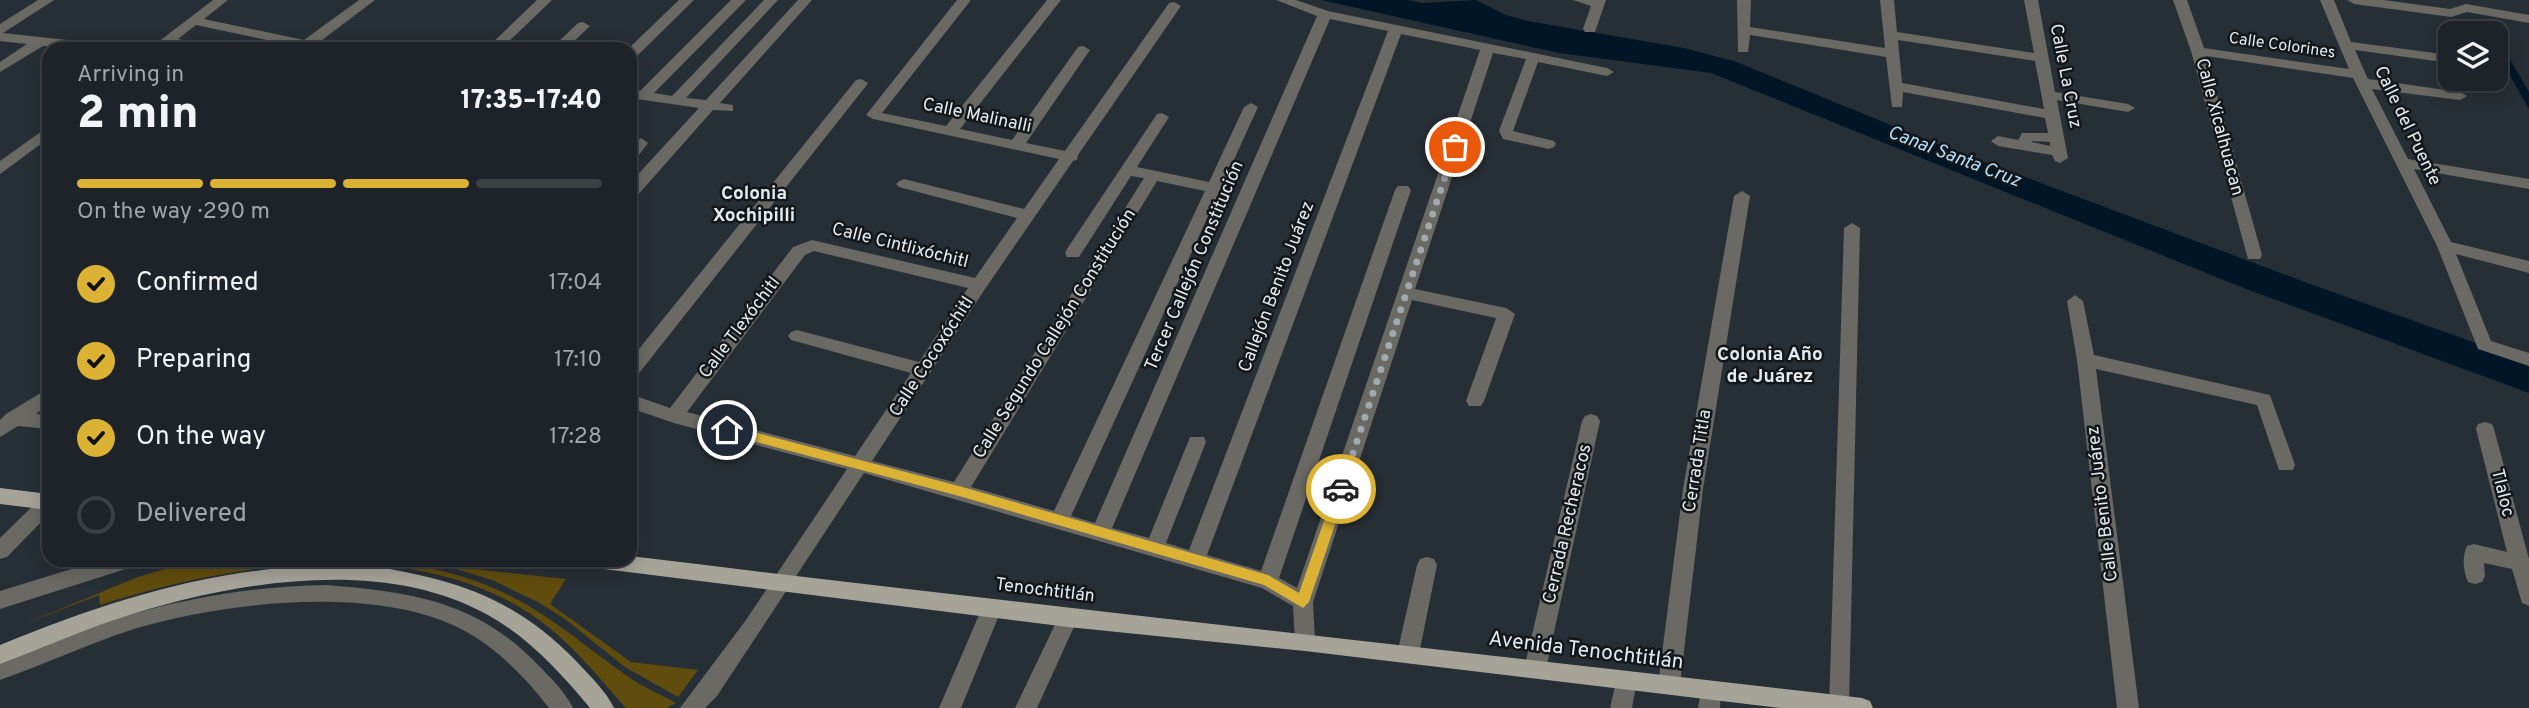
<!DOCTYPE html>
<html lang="en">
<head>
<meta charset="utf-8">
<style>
	body { margin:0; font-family:Overpass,sans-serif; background:#252b30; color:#f1f3f6; height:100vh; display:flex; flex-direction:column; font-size:26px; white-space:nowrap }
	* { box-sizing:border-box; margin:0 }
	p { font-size:23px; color:#a0a4a8 }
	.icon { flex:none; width:38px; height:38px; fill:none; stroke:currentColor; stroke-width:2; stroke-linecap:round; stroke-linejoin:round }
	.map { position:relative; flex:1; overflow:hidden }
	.drawer { position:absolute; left:42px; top:42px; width:595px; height:525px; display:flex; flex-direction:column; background:#1d2328; border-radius:21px; box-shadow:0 4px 18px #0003,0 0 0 2px #3b4045 }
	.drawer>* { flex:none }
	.controls { position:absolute; left:2438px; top:21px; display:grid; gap:14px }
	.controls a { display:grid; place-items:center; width:70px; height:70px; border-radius:14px; background:#1d2328; box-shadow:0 4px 18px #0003,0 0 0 2px #3b4045; font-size:35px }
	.pin { position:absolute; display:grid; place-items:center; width:60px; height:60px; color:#fff; margin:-30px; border:4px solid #fff; border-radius:50%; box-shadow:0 2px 7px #0007 }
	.courier { position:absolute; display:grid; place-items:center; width:70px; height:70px; margin:-35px; border:5px solid #dbb233; border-radius:50%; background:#fff; color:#222; box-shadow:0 2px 9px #0007 }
	.headline em { font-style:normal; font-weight:800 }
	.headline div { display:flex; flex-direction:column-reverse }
	.headline { display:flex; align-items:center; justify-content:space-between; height:119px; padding:0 35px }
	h1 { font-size:46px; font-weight:800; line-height:52px }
	.bar { display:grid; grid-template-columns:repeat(4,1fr); gap:10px 7px; align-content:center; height:84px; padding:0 35px }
	.bar i { height:9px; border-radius:5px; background:#3b4045 }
	.bar .selected { background:#dbb233 }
	.bar p { grid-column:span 4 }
	ol { padding:0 35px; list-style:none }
	li { display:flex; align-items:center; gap:21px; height:77px }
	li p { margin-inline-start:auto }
	li .icon { padding:7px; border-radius:50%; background:#dbb233; color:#111; stroke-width:4 }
	li:last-child { color:#a0a4a8 }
	li i { width:38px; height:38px; border:4px solid #3b4045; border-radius:50% }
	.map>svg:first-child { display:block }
	.green { fill:#604c0d }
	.water { fill:#001627 }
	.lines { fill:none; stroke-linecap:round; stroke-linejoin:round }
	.minor { fill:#6a6964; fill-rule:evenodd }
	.major { fill:#a6a399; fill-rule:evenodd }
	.route { fill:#dbb233 }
	.done { stroke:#a2a9ae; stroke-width:7; stroke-dasharray:0 12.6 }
	.labels { text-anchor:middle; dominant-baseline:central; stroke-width:5; stroke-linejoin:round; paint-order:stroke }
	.far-street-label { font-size:16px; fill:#e4eaee; stroke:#13171a }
	.street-label { font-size:18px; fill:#e4eaee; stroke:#13171a }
	.water-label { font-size:19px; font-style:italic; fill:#b3dffe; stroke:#13171a }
	.neighbourhood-label { font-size:19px; font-weight:bold; fill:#e4eaee; stroke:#13171a }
	.near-street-label { font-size:21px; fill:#e4eaee; stroke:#13171a }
</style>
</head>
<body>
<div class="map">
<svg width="2529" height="708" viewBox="0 0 2529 708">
	<rect width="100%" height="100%" fill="#272f36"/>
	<path class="green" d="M 194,560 C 295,560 405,547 500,591 C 550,614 589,650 633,680 C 647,689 662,695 676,703 L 666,708 L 626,708 C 596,674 569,640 532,615 C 411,534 230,563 100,605 L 99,595 L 24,624 L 138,577 Z
		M 446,566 L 566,579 L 550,604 L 631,662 L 698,670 L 678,697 L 625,667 L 565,619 L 538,602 L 492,580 Z"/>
	<path class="water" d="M 1321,0 L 1407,0 L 1422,3 L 1476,0 L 1506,15 L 1528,21 L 1684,48 L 1734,61 L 1942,146 L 2302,281 L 2529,362 L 2529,393 L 2241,287 L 1711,73 L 1559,53 Z
		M 2496,35 L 2529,92 L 2529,109 L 2496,51 Z"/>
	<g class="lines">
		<path class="minor" d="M 38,0 L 54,0 L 3,33 L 113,45 L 120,49 L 43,46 L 0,72 L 0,62 L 27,44 L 0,41 L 0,24 Z
			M 213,0 L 228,0 L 204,19 L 304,40 L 359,0 L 375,0 L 318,43 L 336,49 L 293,49 L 295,46 L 196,25 L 178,39 L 214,46 L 216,49 L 169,46 L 165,49 L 149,49 Z
			M 537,0 L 552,0 L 501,49 L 486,49 Z
			M 679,0 L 694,0 L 635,58 L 630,59 L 628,49 Z
			M 731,0 L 746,0 L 654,93 L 672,96 L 764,0 L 778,0 L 686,98 L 706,100 L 798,0 L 812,0 L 720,103 L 733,105 L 733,111 L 713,110 L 636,197 L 630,198 L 630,183 L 699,108 L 630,98 L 630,90 L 640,91 Z
			M 957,0 L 971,0 L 882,113 L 946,126 L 1047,0 L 1061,0 L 960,129 L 1012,140 L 1078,47 L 1083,46 L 1090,50 L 1026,143 L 1065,151 L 1169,3 L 1174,2 L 1181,6 L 1078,155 L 1077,160 L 1073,161 L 985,289 L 872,461 L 954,482 L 1144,178 L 1131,176 L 1079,257 L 1067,257 L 1065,253 L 1067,249 L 1157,114 L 1162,113 L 1169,117 L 1137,167 L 1209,182 L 1244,107 L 1251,103 L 1258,107 L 1071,516 L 1095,523 L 1317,16 L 1276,0 L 1296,0 L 1328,11 L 1607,68 L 1614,72 L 1607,76 L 1538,62 L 1513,131 L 1554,141 L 1556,144 L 1554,147 L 1549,149 L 1503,139 L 1499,131 L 1526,59 L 1493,53 L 1415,289 L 1506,308 L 1515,314 L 1484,401 L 1481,406 L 1469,406 L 1466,401 L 1496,318 L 1412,300 L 1313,602 L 1315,642 L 1312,648 L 1305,651 L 1298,648 L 1295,642 L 1293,606 L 1262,588 L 864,473 L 717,696 L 705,708 L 680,708 L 746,620 L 847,469 L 674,423 L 630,408 L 630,394 L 670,408 L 793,247 L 812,240 L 975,278 L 1017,218 L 899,187 L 896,184 L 899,181 L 904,179 L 1024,209 L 1059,159 L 873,119 L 866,115 ZM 1330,19 L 1388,31 L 1189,550 L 1166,543 L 1206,442 L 1204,437 L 1190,437 L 1188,442 L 1149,538 L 1112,528 ZM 1401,34 L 1480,50 L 1297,588 L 1279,578 L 1411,190 L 1408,186 L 1398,186 L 1395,190 L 1261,571 L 1207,555 ZM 1157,181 L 1205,191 L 1054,511 L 971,487 ZM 814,251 L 968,288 L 919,362 L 797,330 L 791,332 L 788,336 L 791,340 L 911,373 L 855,456 L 687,412 L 805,255 Z
			M 1573,0 L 1606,0 L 1595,32 L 1585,32 L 1583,29 L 1591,6 Z
			M 1737,0 L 1751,0 L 1750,27 L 1885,48 L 1880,0 L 1894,0 L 1897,32 L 2034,53 L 2024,0 L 2038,0 L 2055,92 L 2128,104 L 2135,108 L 2128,112 L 2057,100 L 2068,158 L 2060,163 L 2055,161 L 2052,155 L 1998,146 L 1991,141 L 1998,136 L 2018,140 L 2022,133 L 2048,133 L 2045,118 L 1903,92 L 1902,107 L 1892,107 L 1886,57 L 1750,35 L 1748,52 L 1738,52 ZM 1898,40 L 2035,61 L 2044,109 L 1902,83 ZM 2032,141 L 2050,142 L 2050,146 L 2032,142 Z
			M 2173,0 L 2187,0 L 2204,48 L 2349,69 L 2320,0 L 2334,0 L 2351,42 L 2450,55 L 2450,63 L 2355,50 L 2368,79 L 2460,92 L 2467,96 L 2460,100 L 2372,89 L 2408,159 L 2529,179 L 2529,189 L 2414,169 L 2451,242 L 2529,261 L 2529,273 L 2456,254 L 2491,341 L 2529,353 L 2529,366 L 2478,349 L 2437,246 L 2353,78 L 2206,56 L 2262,255 L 2260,259 L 2248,259 L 2191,51 Z
			M 2347,0 L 2384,0 L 2450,9 L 2466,4 L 2529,15 L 2529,23 L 2467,12 L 2451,17 L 2354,4 Z
			M 583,22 L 590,26 L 566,49 L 551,49 L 578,23 Z
			M 861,79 L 868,83 L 866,86 L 636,377 L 630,378 L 630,360 L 856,80 Z
			M 49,126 L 49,138 L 0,174 L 0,161 Z
			M 641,138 L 648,143 L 635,160 L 630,162 L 630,147 Z
			M 1742,191 L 1750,196 L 1703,489 L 1680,685 L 1677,692 L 1669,694 L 1661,692 L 1658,685 L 1683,489 L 1734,196 Z
			M 1852,223 L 1860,228 L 1849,705 L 1847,708 L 1829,708 L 1844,228 Z
			M 2075,295 L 2083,301 L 2094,355 L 2270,395 L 2295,465 L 2293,470 L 2279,470 L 2257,405 L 2096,369 L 2139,708 L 2117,708 L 2077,360 L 2067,301 Z
			M 49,388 L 49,404 L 36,414 L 49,415 L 49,429 L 18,426 L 0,437 L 0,420 L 6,414 Z
			M 1591,414 L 1597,416 L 1600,421 L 1546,669 L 1543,676 L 1535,678 L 1527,676 L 1524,669 L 1582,421 L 1585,416 Z
			M 2485,422 L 2492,424 L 2494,429 L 2529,559 L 2529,606 L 2522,603 L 2512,569 L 2484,563 L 2485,576 L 2482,582 L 2475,584 L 2468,582 C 2463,572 2462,556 2467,546 L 2474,544 L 2507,552 L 2476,429 L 2478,424 Z
			M 49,494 L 49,514 L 7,557 L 0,559 L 0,538 L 42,497 Z
			M 1427,557 L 1434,559 L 1437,565 L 1419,654 L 1415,660 L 1408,663 L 1401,660 L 1397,654 L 1417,565 L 1420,559 Z
			M 101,560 L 138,560 L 135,566 L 0,609 L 0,591 Z
			M 327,585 C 411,592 478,601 539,666 C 551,678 565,692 573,708 L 549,708 C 525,677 497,648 463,630 C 377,584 224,602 134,629 C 88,644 45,664 0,680 L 0,661 C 108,616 209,587 327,585 Z
			M 992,599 L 999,602 L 1002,608 L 961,708 L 939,708 L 982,608 L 985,602 Z
			M 1068,609 L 1075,612 L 1078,618 L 1037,708 L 1015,708 L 1061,612 Z
			M 1626,671 L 1634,673 L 1637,680 L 1632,708 L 1610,708 L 1618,673 Z
			M 1710,681 L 1718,684 L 1721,691 L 1720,708 L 1698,708 L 1702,684 Z"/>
		<path class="major" d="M 0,488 L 49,494 L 49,510 L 0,504 Z
			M 630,556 C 1040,606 1451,650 1862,698 L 1870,701 L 1873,708 L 1781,708 L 1305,651 L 1068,627 L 596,568 L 589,566 L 586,560 L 630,560 Z
			M 357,564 C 448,577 511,594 577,662 C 590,676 606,691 614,708 L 590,708 C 560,672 529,638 488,615 C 379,554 226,583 114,620 C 75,633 38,650 0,664 L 0,645 C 123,595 224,565 357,564 Z"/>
	</g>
	<path class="route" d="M 727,425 L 959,486 L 1268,575 L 1299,593 L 1335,489 L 1341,484 L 1347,489 L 1309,602 L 1303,608 L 1264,585 L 959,496 L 723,433 L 721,430 Z"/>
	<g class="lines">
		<path class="done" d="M 1341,489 L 1455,147"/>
	</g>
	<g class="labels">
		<g class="far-street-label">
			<text transform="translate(2282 46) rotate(8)">Calle Colorines</text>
		</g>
		<g class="street-label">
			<text transform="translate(2065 76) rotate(79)">Calle La Cruz</text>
			<text transform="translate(977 116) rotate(12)">Calle Malinalli</text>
			<text transform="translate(2407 126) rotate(64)">Calle del Puente</text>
			<text transform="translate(2219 127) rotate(75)">Calle Xicalhuacan</text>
			<text transform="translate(900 246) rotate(14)">Calle Cintlixóchitl</text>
			<text transform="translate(1195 266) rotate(-67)">Tercer Callejón Constitución</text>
			<text transform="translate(1277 287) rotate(-69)">Callejón Benito Juárez</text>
			<text transform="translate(740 328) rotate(-53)">Calle Tlexóchitl</text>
			<text transform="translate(1055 334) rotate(-58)">Calle Segundo Callejón Constitución</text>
			<text transform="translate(932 357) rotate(-57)">Calle Cocoxóchitl</text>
			<text transform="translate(1698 461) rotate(-81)">Cerrada Titla</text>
			<text transform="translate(2502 493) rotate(76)">Tlaloc</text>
			<text transform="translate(2103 504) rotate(-97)">Calle Benito Juárez</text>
			<text transform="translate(1568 524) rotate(-77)">Cerrada Recheracos</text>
			<text transform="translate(1045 591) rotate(7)">Tenochtitlán</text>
		</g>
		<g class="water-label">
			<text transform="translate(1954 157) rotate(21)">Canal Santa Cruz</text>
		</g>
		<g class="neighbourhood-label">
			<text x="754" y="194">Colonia<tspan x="754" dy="22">Xochipilli</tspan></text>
			<text x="1770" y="355">Colonia Año<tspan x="1770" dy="22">de Juárez</tspan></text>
		</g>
		<g class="near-street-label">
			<text transform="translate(1586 651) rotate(7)">Avenida Tenochtitlán</text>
		</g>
	</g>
</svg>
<div class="controls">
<a><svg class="icon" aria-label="layers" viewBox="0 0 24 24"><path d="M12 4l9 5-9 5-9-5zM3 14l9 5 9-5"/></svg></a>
</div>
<div class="pin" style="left:1455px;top:147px;background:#ea580c"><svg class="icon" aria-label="bag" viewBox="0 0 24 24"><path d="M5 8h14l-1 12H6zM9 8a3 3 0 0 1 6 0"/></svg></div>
<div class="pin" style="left:727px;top:430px;background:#1f2937"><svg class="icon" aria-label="home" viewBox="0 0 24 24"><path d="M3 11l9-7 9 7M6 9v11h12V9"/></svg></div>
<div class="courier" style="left:1341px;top:489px"><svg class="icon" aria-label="car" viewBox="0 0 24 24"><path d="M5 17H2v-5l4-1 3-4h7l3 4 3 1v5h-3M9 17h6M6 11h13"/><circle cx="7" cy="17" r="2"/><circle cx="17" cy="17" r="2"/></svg></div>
<section class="drawer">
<div class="headline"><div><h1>2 min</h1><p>Arriving in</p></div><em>17:35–17:40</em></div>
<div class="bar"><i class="selected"></i><i class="selected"></i><i class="selected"></i><i></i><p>On the way · 290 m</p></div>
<ol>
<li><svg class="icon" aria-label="check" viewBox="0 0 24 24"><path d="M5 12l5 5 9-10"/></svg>Confirmed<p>17:04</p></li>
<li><svg class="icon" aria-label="check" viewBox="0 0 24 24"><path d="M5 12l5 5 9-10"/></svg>Preparing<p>17:10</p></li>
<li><svg class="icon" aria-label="check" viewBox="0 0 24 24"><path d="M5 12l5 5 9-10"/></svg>On the way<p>17:28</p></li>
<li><i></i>Delivered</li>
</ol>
</section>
</div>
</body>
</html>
